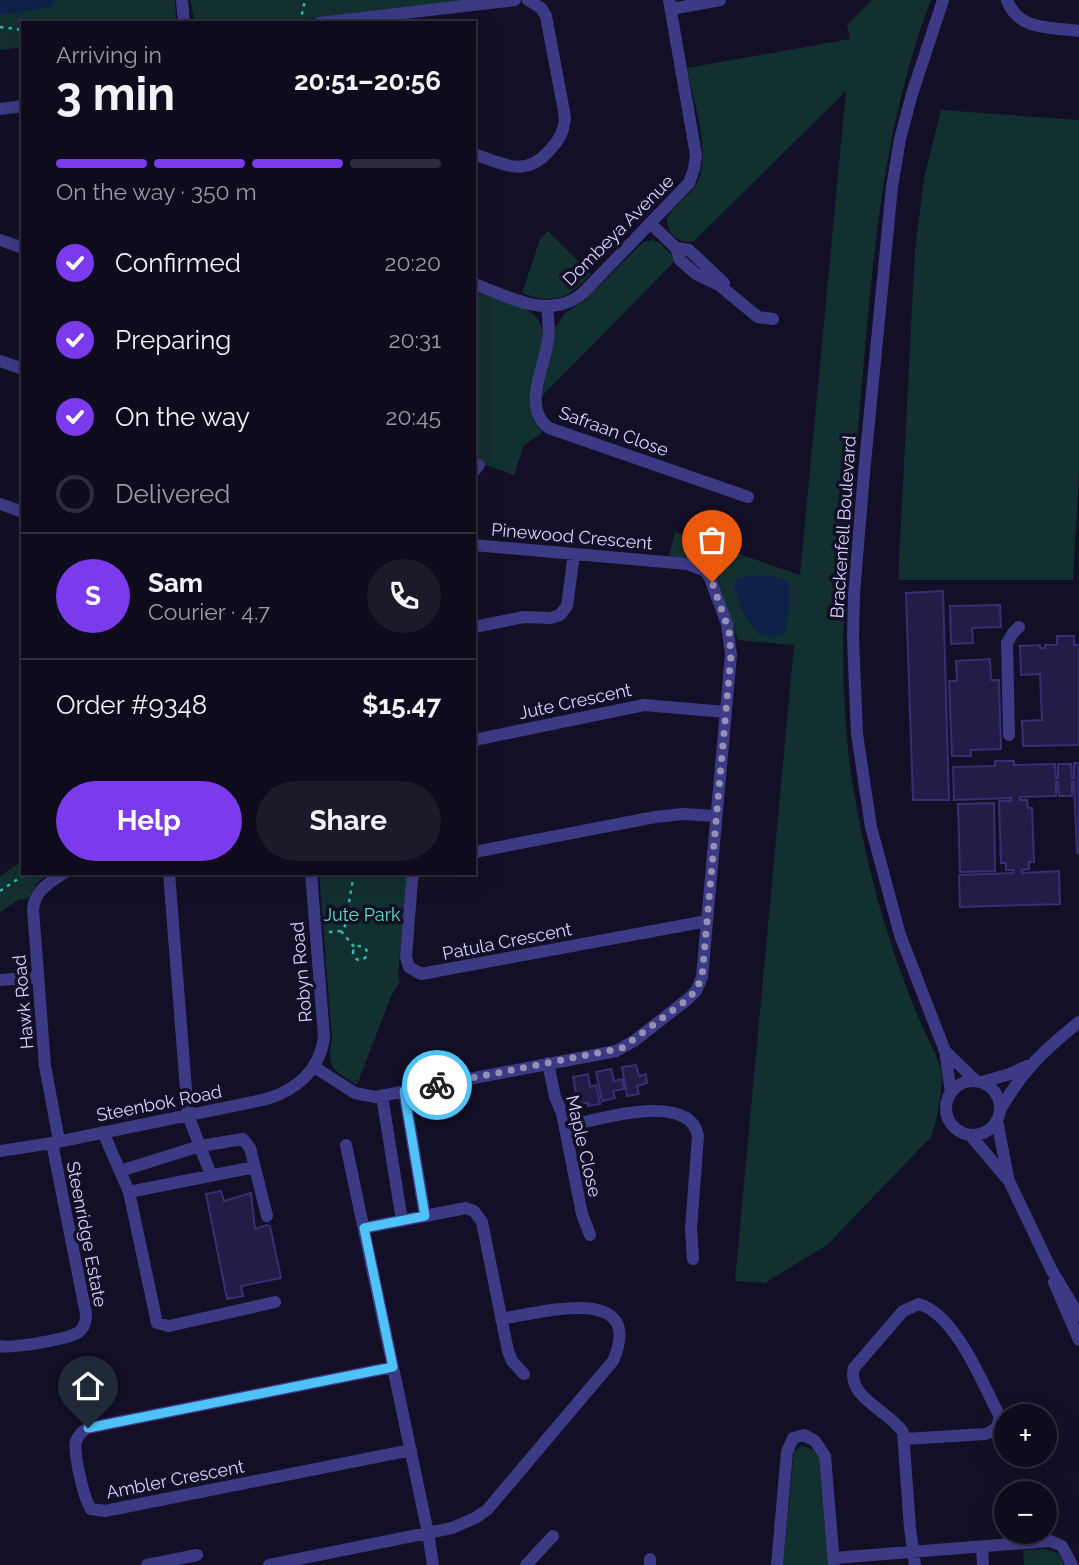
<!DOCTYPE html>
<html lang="en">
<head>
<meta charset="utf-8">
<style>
	body { margin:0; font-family:Raleway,sans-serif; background:#1c1929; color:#f1f3f6; height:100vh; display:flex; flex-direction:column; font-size:26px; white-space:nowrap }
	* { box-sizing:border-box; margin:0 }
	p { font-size:23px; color:#9b9ba3 }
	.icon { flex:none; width:38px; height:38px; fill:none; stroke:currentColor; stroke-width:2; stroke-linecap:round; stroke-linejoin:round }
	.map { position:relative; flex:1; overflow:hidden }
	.side { position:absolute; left:21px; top:21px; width:455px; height:854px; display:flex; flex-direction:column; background:#0e0b1c; border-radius:0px; box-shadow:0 7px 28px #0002,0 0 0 2px #2e2b3b }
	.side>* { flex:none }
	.fabs { position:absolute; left:994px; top:1404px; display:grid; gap:14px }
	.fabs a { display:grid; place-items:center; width:63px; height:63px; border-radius:50%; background:#0e0b1c; box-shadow:0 7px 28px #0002,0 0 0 2px #2e2b3b; font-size:35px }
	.pin { position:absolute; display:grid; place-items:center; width:60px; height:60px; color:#fff; margin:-72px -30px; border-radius:50% 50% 50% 0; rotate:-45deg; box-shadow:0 0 7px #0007 }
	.pin .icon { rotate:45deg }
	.courier { position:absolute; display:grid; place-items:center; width:70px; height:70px; margin:-35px; border:5px solid #4fc3f7; border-radius:50%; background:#fff; color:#222; box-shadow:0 2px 9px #0007 }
	.head em { font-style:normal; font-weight:700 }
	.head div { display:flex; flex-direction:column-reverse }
	.head { display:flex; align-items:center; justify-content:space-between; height:119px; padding:0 35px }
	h1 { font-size:46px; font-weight:700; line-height:52px }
	.bar { display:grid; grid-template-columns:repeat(4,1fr); gap:10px 7px; align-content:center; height:84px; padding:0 35px }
	.bar i { height:9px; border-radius:5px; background:#2e2b3b }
	.bar .current { background:#7c3aed }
	.bar p { grid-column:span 4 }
	.line { display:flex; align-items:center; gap:18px; padding:0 35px; border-top:2px solid #2e2b3b }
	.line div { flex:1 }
	.round { display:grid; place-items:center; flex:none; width:74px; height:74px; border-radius:37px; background:#1c1929 }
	ol { padding:0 35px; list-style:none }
	li { display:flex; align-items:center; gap:21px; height:77px }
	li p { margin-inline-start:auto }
	li .icon { padding:7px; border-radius:50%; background:#7c3aed; color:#fff; stroke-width:4 }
	li:last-child { color:#9b9ba3 }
	li i { width:38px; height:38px; border:4px solid #2e2b3b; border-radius:50% }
	.button { display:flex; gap:14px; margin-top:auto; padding:14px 35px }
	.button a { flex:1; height:80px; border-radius:42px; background:#7c3aed; color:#fff; font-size:28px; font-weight:700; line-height:80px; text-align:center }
	.button a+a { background:#1c1929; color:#f1f3f6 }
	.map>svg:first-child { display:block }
	.green { fill:#12302f }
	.water { fill:#0c2248 }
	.building { fill:#241b47; stroke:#3b2d73; stroke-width:2 }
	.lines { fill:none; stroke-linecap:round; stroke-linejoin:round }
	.path { stroke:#2fb8b0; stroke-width:2.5; stroke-dasharray:3.5 5; stroke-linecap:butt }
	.minor { stroke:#3d3a85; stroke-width:12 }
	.done { stroke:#948fb3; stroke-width:7; stroke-dasharray:0 12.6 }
	.route { stroke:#4fc3f7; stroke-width:9 }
	.labels { text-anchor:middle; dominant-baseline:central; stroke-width:7; stroke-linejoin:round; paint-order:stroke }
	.street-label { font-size:18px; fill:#d9d4ff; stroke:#130f26 }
	.park-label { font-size:18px; fill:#5fe0c0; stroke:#130f26 }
</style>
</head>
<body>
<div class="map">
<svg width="1079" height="1565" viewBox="0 0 1079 1565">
	<rect width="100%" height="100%" fill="#130f26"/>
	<path class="green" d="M 0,0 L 175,0 L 176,20 L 176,23 L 23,23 L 23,47 L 0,50 Z
		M 190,0 L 468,0 L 271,23 L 195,23 Z
		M 872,0 L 931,0 C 881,131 872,269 860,407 C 848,534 833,659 853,786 C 863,847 878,908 899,967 C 907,989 915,1011 925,1032 C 930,1044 938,1057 941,1070 C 944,1084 937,1124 930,1138 L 827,1245 L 765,1283 L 735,1281 L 794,645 L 738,640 L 715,573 L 698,560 L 669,556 L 675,532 L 800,575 L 846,91 L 694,241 C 679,246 667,233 667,218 C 674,204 691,196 698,181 C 711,153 693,98 687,68 L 850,39 L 847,25 Z
		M 941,110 L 1079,120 L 1079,472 L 1073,580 L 898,580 L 915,250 L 924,178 Z
		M 548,231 L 591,274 C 567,299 556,305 522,293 L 540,239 Z
		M 652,240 L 660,243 L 676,260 L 541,397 L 556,326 L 565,313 L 586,299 L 643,242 Z
		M 476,292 C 493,298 518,302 532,313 C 566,340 505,399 542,430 L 541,434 L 524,445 L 514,475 L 474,461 L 474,297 Z
		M 23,861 L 23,873 L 51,873 L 37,883 L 28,899 L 20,899 L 0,912 L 0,876 Z
		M 319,873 L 407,873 L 398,975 L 400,982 L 391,996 L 357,1085 C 333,1069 326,1069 332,1039 Z
		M 803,1446 L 813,1450 L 819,1458 L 828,1565 L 783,1565 L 794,1451 Z
		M 1046,1549 L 1058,1553 L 1065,1565 L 1024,1565 L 1023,1550 Z"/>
	<path class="water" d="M 0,0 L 55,0 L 51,7 L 0,15 Z
		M 761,575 L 781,578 L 790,585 L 790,605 L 785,634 L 774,636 L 759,635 L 742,611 L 734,585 L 738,578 Z"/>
	<path class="building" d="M 943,591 L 949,800 L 913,800 L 906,593 Z
		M 1000,605 L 1001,627 L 972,628 L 973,643 L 951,644 L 950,606 Z
		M 1057,636 L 1074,636 L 1074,645 L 1079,645 L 1079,745 L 1023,746 L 1022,721 L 1042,720 L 1040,674 L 1021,675 L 1020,646 L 1040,645 L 1040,648 L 1045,648 L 1045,645 L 1057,645 Z
		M 990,659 L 991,680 L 999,680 L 1001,749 L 971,750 L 971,756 L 952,756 L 949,681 L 957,681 L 956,661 Z
		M 995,761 L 1014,761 L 1014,765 L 1055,764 L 1056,778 L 1058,778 L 1058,764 L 1071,764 L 1072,778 L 1074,778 L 1074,763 L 1079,763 L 1079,853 L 1077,853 L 1074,782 L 1072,782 L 1072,796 L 1059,796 L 1058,782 L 1056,782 L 1056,796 L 1020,797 L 1020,800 L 1027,800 L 1028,808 L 1032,808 L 1034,862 L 1029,862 L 1029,869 L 1022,870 L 1022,873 L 1059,871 L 1060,904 L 960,907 L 959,875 L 1013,873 L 1013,870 L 1006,870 L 1006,863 L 1001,863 L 999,801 L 1011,801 L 1011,798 L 954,800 L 953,767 L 995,766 Z
		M 994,803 L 995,871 L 960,872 L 958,804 Z
		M 636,1065 L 639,1076 L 646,1074 L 647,1083 L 637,1086 L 639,1094 L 627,1096 L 622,1067 Z
		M 611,1069 L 614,1081 L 622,1079 L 624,1089 L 613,1091 L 615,1098 L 602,1101 L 596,1072 Z
		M 588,1074 L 590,1087 L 596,1085 L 600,1104 L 588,1106 L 588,1103 L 571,1104 L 569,1095 L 576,1094 L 573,1077 Z
		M 221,1191 L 224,1201 L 251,1193 L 255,1229 L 267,1225 L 270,1226 L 281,1278 L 241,1286 L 243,1296 L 227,1299 L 206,1194 Z"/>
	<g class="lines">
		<path class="path" d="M 300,23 L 305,0
			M 0,27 L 23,30
			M 0,891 L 27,873
			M 341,931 L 355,948
			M 329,932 L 341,931 L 345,926 L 354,873
			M353 953a7 7 0 1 1 14 0a7 7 0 1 1-14 0Z"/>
		<path class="minor" d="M 182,0 L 184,23
			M 943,0 L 912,94 L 900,139 L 892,187 L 864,473 L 854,593 L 853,638 L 857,734 L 871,827 L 900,935 L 945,1051 L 951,1093
			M 1007,0 C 1018,31 1051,27 1079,31
			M 671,9 L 720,0
			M 319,23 L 515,0
			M 0,109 L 23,106
			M 474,154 C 503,164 525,178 549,151 C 559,140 564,132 565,117 L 546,16 L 541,8 L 528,0
			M 650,223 L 676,248 L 680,260 L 696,274 L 719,285 L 758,317 L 773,319
			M 0,240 L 23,248
			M 676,248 L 689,250 L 724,283
			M 474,284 C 510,297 550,321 583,293 L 689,183 L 694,169 L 696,155 L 669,0
			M 547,307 C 548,318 550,329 548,340 C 545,367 521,408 549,428 L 748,497
			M 0,361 L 23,369
			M 474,471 L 479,465
			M 0,504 L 23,512
			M 474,627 L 524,617 L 550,618 L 560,615 L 567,606 L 574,554
			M 1009,735 L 1007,643 L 1013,633 L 1019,627
			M 474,740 L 644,705 L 726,712
			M 474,852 L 655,817 L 683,814 L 716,816
			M 169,873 L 188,1115 L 211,1175
			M 414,873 L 412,880 L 406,957 L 409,967 L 421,974 L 707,921
			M 0,980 L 38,977
			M 945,1051 L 976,1081
			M 548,1063 L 555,1097 L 562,1113 L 582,1214 L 590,1235
			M 314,1067 L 355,1093 L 375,1097 L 616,1051 L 634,1041 L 688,999 L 696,991 L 702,977 L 731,655 L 727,624 L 709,576 L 705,571 L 687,564 L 474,545
			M946 1108a27 27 0 1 1 54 0a27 27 0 1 1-54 0Z
			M 982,1082 L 1010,1074 L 1027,1066
			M 404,1091 L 425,1216
			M 382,1096 L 402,1221
			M 1000,1110 C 1022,1071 1044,1050 1079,1022
			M 997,1120 L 1008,1178
			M 565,1127 C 595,1120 690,1090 698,1136 L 691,1229 L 693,1259
			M 103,1132 L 129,1192 L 157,1323 L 169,1326 L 275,1302
			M 970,1135 L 1009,1181 L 1051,1269 L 1079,1316
			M 59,1141 L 45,1066 L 33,909 C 35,890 49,883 64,873
			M 346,1145 L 428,1533 L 433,1565
			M 0,1151 L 52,1143 L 267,1099 C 298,1089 320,1069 324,1037 L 311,873
			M 120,1171 L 200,1146 L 243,1139 L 250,1148 L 267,1216
			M 129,1192 L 255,1167
			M 364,1228 L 466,1208 L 474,1211 L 482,1222 L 508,1351 L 512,1361 L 524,1374
			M 1054,1282 L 1079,1340
			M 0,1346 C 10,1349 68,1339 77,1333 C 84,1329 86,1321 86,1314 L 52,1143
			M 393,1367 L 88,1428 C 82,1431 79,1434 76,1441 C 73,1452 84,1500 91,1509 L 105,1511 L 411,1450
			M 905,1439 L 985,1434 C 995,1431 1000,1426 999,1415 C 983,1384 955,1314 919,1304 L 903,1311 L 854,1368 C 846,1397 889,1411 903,1432 L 910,1528 L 915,1565
			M 982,1547 L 983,1565
			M 834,1558 L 1050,1541 L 1062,1546 L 1072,1565
			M 147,1565 L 197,1555
			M 269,1565 L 452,1528 L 475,1518 L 487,1510 L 613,1361 C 647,1282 539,1313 501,1319
			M 526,1565 L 553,1536
			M 650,1565 L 650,1559
			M 777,1565 L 787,1452 L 793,1438 L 804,1435 L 815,1441 L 825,1456 L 834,1565"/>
	</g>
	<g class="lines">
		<path class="done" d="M 437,1085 L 622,1048 L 688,999 L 696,990 L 702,977 L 731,655 L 729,631 L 712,582"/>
		<path class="route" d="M 88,1428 L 393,1367 L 364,1228 L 425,1216 L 404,1091 L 437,1085"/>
	</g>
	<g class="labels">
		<g class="street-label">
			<text transform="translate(618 230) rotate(-45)">Dombeya Avenue</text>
			<text transform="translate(614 431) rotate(20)">Safraan Close</text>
			<text transform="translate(843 527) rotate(-86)">Brackenfell Boulevard</text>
			<text transform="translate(572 536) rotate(5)">Pinewood Crescent</text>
			<text transform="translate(575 701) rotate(-12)">Jute Crescent</text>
			<text transform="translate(507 941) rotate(-11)">Patula Crescent</text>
			<text transform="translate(301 972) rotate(-95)">Robyn Road</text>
			<text transform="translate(23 1002) rotate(-95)">Hawk Road</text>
			<text transform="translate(159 1103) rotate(-11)">Steenbok Road</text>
			<text transform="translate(584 1146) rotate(77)">Maple Close</text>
			<text transform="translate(87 1234) rotate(79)">Steenridge Estate</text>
			<text transform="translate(175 1479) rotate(-11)">Ambler Crescent</text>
		</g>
		<g class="park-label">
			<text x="362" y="914">Jute Park</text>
		</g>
	</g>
</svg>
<div class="fabs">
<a>+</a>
<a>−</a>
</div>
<div class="pin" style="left:712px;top:582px;background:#ea580c"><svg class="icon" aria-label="bag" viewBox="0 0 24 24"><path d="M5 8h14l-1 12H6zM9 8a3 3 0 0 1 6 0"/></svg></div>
<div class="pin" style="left:88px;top:1428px;background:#1f2937"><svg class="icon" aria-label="home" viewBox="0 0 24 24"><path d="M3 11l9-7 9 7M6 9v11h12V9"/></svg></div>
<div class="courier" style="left:437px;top:1085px"><svg class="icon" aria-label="bike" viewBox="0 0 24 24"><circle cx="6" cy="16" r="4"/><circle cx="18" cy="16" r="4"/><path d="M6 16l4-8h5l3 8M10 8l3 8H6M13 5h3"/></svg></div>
<section class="side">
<div class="head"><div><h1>3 min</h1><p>Arriving in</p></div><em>20:51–20:56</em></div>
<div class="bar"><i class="current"></i><i class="current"></i><i class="current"></i><i></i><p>On the way · 350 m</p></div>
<ol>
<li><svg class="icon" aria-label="check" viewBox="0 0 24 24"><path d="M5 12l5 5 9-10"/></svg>Confirmed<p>20:20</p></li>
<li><svg class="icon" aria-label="check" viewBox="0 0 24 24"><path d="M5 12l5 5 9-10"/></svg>Preparing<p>20:31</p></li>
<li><svg class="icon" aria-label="check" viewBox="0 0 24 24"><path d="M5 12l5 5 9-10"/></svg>On the way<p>20:45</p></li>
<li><i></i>Delivered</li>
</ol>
<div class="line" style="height:126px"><b class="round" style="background:#7c3aed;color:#fff">S</b><div><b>Sam</b><p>Courier · 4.7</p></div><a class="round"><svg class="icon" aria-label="phone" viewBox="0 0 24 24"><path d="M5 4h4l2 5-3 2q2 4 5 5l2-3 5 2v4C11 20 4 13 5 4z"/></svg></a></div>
<div class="line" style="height:91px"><div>Order #9348</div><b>$15.47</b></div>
<div class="button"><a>Help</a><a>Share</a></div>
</section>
</div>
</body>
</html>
